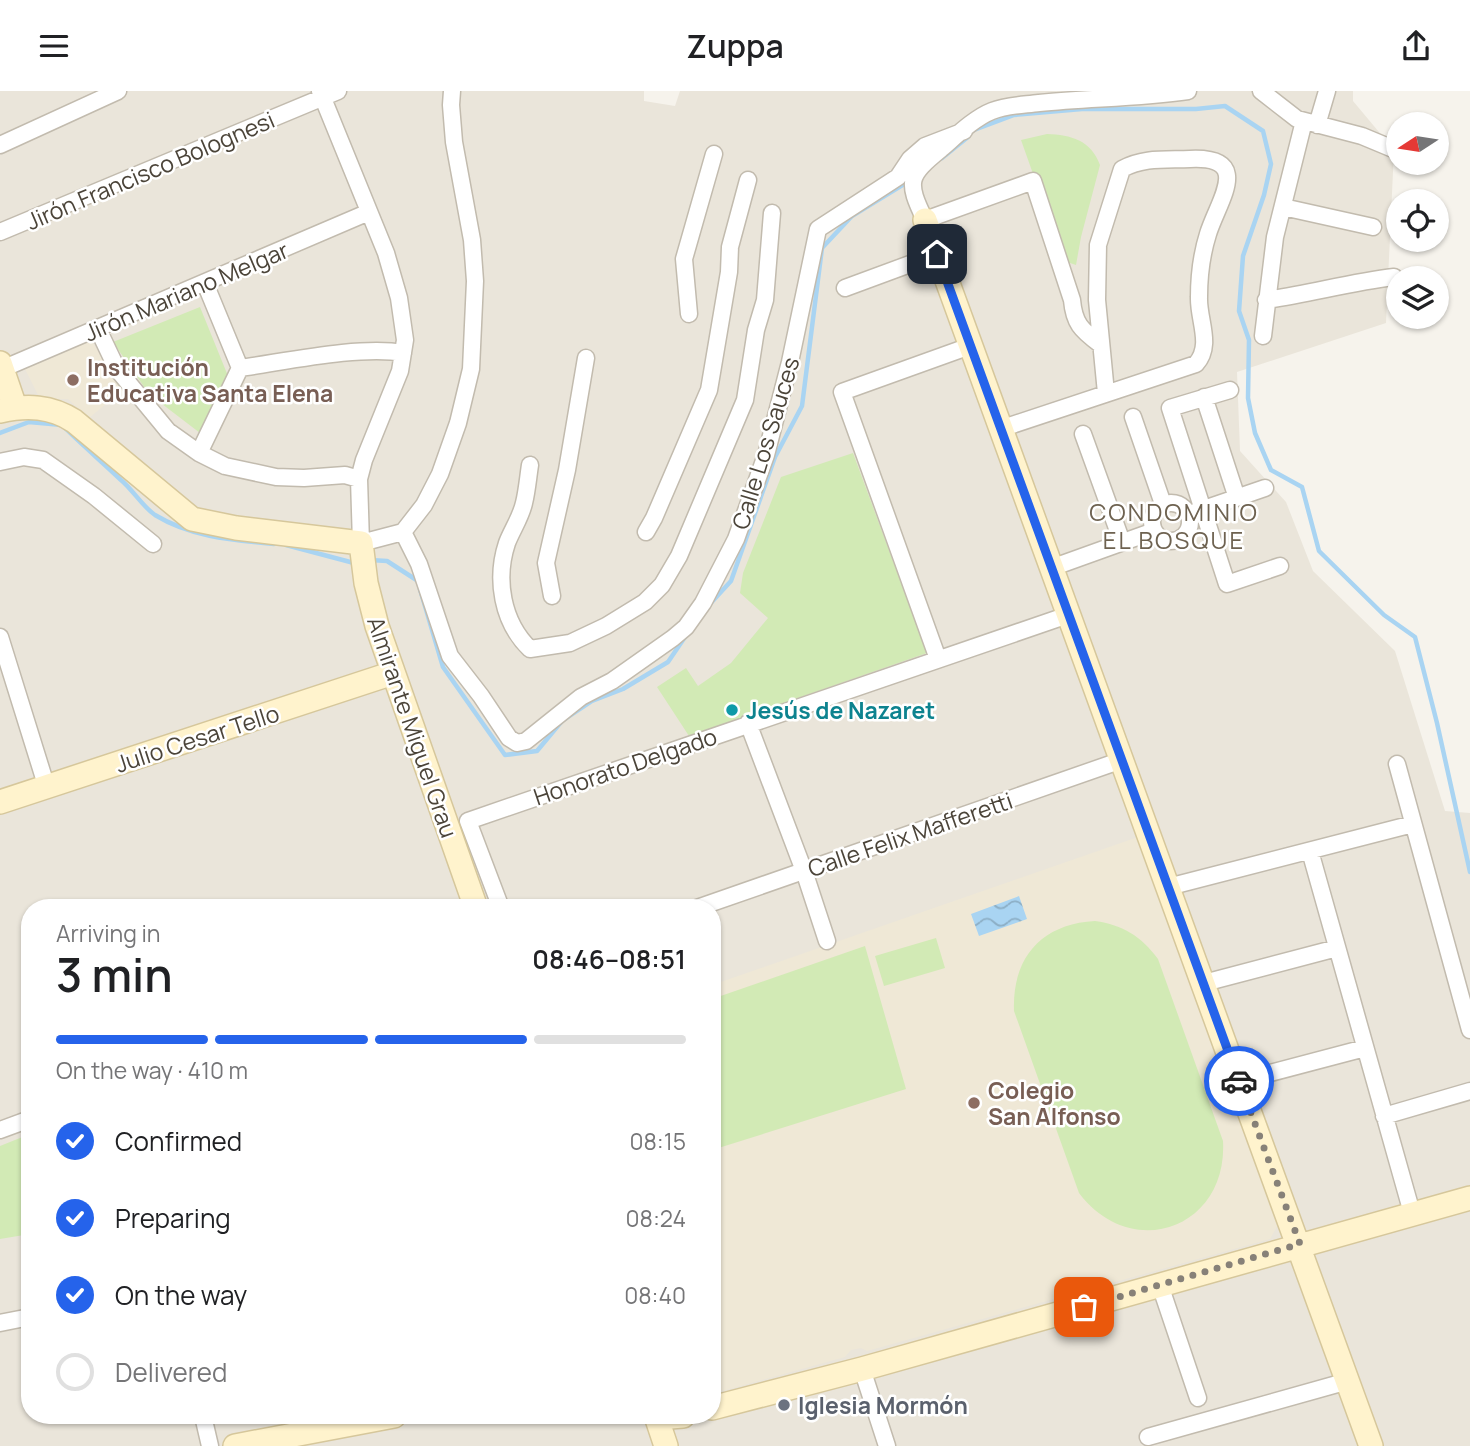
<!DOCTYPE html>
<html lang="en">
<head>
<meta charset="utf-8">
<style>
	body { margin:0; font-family:Manrope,sans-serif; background:#f2f2f2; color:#202124; height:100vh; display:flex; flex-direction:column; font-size:26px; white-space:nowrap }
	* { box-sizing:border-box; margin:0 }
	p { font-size:23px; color:#757577 }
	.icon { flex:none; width:38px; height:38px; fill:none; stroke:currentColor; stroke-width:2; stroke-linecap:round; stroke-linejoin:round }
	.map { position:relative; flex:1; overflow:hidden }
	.sheet { position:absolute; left:21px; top:808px; width:700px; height:525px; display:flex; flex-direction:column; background:#fff; border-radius:28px; box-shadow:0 2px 5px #0004 }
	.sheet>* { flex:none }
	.needle { width:46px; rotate:258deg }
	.buttons { position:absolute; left:1386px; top:21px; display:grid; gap:14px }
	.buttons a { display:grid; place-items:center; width:63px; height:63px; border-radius:50%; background:#fff; box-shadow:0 2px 5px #0004; font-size:35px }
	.pin { position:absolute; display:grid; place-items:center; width:60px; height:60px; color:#fff; margin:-30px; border-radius:14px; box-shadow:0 4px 10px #0006 }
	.courier { position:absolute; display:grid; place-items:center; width:70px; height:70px; margin:-35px; border:5px solid #2563eb; border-radius:50%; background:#fff; color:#222; box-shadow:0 2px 9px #0007 }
	.summary em { font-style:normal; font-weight:600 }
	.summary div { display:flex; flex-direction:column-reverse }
	.summary { display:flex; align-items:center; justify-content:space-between; height:119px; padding:0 35px }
	h1 { font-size:46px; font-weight:600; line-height:52px }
	.bar { display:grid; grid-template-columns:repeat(4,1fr); gap:10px 7px; align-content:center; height:84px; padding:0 35px }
	.bar i { height:9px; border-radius:5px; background:#e0e0e0 }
	.bar .selected { background:#2563eb }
	.bar p { grid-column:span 4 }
	ol { padding:0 35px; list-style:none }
	li { display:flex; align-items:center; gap:21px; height:77px }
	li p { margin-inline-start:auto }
	li .icon { padding:7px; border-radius:50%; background:#2563eb; color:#fff; stroke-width:4 }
	li:last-child { color:#757577 }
	li i { width:38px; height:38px; border:4px solid #e0e0e0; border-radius:50% }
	header { display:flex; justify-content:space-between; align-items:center; height:91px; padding:0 35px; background:#fff; font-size:32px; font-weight:600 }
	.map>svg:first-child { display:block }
	.residential { fill:#eae5da; fill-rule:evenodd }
	.education { fill:#efe8d6 }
	.green { fill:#d2eab5 }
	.water { fill:url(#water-waves) }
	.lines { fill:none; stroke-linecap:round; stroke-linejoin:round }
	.stream { stroke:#a9d4f2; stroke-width:4.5 }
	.street-casing { stroke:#c2bbae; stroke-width:19 }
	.secondary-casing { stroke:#d6c79b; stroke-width:26 }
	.street { stroke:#fff; stroke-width:16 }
	.secondary { stroke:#fff3cd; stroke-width:23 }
	.done { stroke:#878178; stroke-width:7; stroke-dasharray:0 12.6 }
	.route { stroke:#2563eb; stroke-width:9 }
	.education-dot { fill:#8d6e63; stroke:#fff; stroke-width:2.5 }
	.culture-dot { fill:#0f9aa8; stroke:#fff; stroke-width:2.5 }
	.worship-dot { fill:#6b7280; stroke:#fff; stroke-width:2.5 }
	.labels { text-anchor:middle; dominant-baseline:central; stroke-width:5; stroke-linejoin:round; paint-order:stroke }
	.street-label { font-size:23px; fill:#4b4439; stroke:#fff }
	.education-label { font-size:23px; font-weight:bold; fill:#785e54; stroke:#fff; text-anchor:start }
	.culture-label { font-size:23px; font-weight:bold; fill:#0d838f; stroke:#fff; text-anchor:start }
	.worship-label { font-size:23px; font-weight:bold; fill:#5b616d; stroke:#fff; text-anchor:start }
	.neighbourhood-label { font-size:24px; letter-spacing:2px; fill:#6e6250; stroke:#fff }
</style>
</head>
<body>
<header><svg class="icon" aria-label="menu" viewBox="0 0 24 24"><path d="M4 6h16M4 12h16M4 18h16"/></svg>Zuppa<svg class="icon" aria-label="share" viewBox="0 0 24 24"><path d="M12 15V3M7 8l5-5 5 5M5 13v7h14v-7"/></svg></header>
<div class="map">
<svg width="1470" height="1355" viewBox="0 0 1470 1355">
	<defs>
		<pattern id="water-waves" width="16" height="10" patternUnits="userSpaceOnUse" patternTransform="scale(1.75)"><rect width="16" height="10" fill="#a9d4f2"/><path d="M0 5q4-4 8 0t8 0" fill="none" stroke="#8caec5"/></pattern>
	</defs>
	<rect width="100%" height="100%" fill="#f6f3ec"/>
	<path class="residential" d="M 0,0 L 644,0 L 644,10 L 675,15 L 680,0 L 1353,0 L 1353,10 L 1394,59 L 1386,232 L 1237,281 L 1240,360 L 1286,411 L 1313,480 L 1395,560 L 1445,720 L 1470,722 L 1470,1355 L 0,1355 ZM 30,817 L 712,817 L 712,1325 L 30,1325 Z"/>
	<path class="education" d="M 91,249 L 123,299 L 89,327 L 68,308 L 40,308 L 25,278 Z
		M 1138,746 L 1280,1130 L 1270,1148 L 867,1260 L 861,1257 L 851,1259 L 845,1266 L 712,1303 L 712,894 Z"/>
	<path class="green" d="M 1047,43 C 1071,44 1091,49 1100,74 L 1081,146 L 1076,174 L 1064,170 L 1021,49 Z
		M 200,216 L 228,285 L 200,342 L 149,303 L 113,251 Z
		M 853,362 L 927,562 L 689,645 L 657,596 L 686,577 L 698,595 L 731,572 L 768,527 L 740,502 L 743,482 L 781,386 Z
		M 1095,830 C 1123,834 1141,845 1158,868 L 1223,1050 C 1228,1137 1132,1172 1079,1102 L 1014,920 C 1012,867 1041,833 1095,830 Z
		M 936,847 L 945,877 L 884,895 L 875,865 Z
		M 865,855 L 906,998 L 712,1059 L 712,908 Z
		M 30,1043 L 30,1143 L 0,1148 L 0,1055 Z"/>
	<path class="water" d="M 1019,805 L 1027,828 L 979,845 L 971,823 Z"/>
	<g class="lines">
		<path class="stream" d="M 974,39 L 1014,24 L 1082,18 L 1196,18 L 1225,15 L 1263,40 L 1271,73 L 1264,104 L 1243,165 L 1239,220 L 1249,249 L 1248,307 L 1255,342 L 1271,379 L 1302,396 L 1319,460 L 1384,524 L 1415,546 L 1437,632 L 1470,781
			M 942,67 L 968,46
			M 0,342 L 29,331 L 62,334 C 81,353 101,370 121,389 C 133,399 142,415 155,424 C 191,446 232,449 274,453
			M 286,454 L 354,472
			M 370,469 L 387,470 L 418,490
			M 420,498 L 443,576 L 505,664 L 537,660 L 562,630 L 592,610 L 623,598 L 668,571 L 685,546
			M 709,514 L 731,490 L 775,366 L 802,315 L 822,157 L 852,125 L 909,90"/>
		<g class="street-casing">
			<path id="street" d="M 320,0 L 386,162 L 399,207 L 405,249 L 400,280 L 364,369 L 359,388 L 361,452 L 403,441 L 424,414 L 440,383 L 458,332 L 471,278 L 475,190 L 472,149 L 454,51 L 451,14 L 452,0
				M 1261,0 L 1297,28 L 1362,45 L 1398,60
				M 1317,34 L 1327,0
				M 0,54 L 118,0
				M 1283,116 L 1373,136
				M 0,141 L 338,0
				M 845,197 L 937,163
				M 1266,209 C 1309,203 1351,191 1394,186
				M 689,223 L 684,168 L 714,63
				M 98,238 L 117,278 L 168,340 L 199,362 L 225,375 L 276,386 L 304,387 L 345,384 L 359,388
				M 1263,245 L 1275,146 L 1304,30
				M 1100,253 C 1081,239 1074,232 1072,209 L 1033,90 L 925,129 C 906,90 908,85 941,58 C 955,46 974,27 992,20 C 1007,14 1024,14 1039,12 C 1089,7 1139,7 1188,0
				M 240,277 C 284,271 361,254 403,262
				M 2,278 L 369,121
				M 1230,299 L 1170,317 L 1227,493 L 1280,475
				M 1204,306 L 1237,407
				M 1133,326 L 1163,413
				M 1000,338 L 1196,273 C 1213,254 1198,229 1199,206 C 1199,186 1202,162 1208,143 C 1218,110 1254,65 1190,68 C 1166,69 1144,66 1122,78 L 1098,154 L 1097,209 L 1106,302
				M 1083,343 L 1122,451
				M 199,362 L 240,277 L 205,192
				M 0,371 L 24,366 L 43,369 L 94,405 L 153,453
				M 530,374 C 528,387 527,400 524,412 C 521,426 512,439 507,452 C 495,488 502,531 530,558 L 570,552 L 606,535 L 645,511 L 662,494 L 679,465 L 745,309 L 756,239 L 765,209 L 772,122
				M1152 431a19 19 0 1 1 38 0a19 19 0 1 1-38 0Z
				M 1195,421 L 1265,397
				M 403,441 L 419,473 L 450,565 L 481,605 L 509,647 L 517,652 L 526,650 L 581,606 L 612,590 L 673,547 L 686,536 L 703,512 L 736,448 L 766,364 L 790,271 L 818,138 L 898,86 L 910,68 L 925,55 L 964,40
				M 646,441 L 654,427 L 709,299 L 729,181 L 730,156 L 748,89
				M 1051,477 L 1154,440
				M 552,505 L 546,472 L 567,379 L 586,267
				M 0,546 L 47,697
				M 938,568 L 842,301 L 970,255
				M 748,632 L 804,780 L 827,850
				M 1397,673 L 1470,939
				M 1310,760 L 1412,1122
				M 1168,796 L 1413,733
				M 501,817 L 468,730 L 1068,524
				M 697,817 L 1122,669
				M 1204,892 L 1337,857
				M 1240,990 L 1365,957
				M 1384,1025 L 1470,1000
				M 0,1039 L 30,1028
				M 1160,1194 L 1198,1307
				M 0,1232 L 30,1226
				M 862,1278 L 887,1355
				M 203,1325 L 210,1355
				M 1148,1346 L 1348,1290"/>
		</g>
		<g class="secondary-casing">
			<path id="secondary" d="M 925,129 L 1371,1355
				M 0,272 L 15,316
				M 0,320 C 27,314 51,315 74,330 L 192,428 L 236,437 L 361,452 L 366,492 L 377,535 L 476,817
				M 0,711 L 393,582
				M 712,1317 L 862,1278 L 1470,1107
				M 656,1325 L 666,1355
				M 657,1327 L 683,1325
				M 235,1355 L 394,1325"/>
		</g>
		<use href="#street" class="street"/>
		<use href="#secondary" class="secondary"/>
	</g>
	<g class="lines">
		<path class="done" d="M 1084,1216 L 1300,1153 L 1239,990"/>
		<path class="route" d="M 937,163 L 1239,990"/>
	</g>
	<g class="education-dot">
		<circle cx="73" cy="289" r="7"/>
		<circle cx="974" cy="1012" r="7"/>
	</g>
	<circle class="culture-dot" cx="732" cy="619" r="7"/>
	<circle class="worship-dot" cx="784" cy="1314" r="7"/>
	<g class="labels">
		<g class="street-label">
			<text transform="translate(150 79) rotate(-23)">Jirón Francisco Bolognesi</text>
			<text transform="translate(186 200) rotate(-23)">Jirón Mariano Melgar</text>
			<text transform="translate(765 352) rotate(-73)">Calle Los Sauces</text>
			<text transform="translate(413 636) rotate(71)">Almirante Miguel Grau</text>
			<text transform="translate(197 647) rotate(-18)">Julio Cesar Tello</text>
			<text transform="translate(625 675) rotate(-19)">Honorato Delgado</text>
			<text transform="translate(910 743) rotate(-19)">Calle Felix Mafferetti</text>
		</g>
		<g class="education-label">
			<text x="87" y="276">Institución<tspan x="87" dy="26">Educativa Santa Elena</tspan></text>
			<text x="988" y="999">Colegio<tspan x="988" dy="26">San Alfonso</tspan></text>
		</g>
		<g class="culture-label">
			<text x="746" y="619">Jesús de Nazaret</text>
		</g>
		<g class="worship-label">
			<text x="798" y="1314">Iglesia Mormón</text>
		</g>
		<g class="neighbourhood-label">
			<text x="1174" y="420">CONDOMINIO<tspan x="1174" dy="28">EL BOSQUE</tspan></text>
		</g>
	</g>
</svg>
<div class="buttons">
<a><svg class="needle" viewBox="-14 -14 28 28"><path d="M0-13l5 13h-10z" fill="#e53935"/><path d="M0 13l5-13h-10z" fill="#757577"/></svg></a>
<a><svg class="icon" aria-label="locate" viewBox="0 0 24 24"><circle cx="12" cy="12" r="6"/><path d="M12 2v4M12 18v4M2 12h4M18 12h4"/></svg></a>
<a><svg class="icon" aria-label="layers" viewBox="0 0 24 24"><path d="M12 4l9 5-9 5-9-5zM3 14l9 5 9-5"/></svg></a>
</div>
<div class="pin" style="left:1084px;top:1216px;background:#ea580c"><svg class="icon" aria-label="bag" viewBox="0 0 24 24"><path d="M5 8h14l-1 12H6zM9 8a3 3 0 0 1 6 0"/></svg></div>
<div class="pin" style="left:937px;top:163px;background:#1f2937"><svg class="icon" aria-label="home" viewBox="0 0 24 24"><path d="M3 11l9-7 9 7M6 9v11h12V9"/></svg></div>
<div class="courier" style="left:1239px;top:990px"><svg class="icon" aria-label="car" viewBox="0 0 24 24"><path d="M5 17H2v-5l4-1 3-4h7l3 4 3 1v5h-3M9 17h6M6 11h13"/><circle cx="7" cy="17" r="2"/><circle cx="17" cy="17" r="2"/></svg></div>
<section class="sheet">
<div class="summary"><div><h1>3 min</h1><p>Arriving in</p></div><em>08:46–08:51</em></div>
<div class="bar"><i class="selected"></i><i class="selected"></i><i class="selected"></i><i></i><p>On the way · 410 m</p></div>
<ol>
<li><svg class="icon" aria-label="check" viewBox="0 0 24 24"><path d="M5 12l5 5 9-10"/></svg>Confirmed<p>08:15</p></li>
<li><svg class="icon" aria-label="check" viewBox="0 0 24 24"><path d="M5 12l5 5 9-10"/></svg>Preparing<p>08:24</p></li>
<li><svg class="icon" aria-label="check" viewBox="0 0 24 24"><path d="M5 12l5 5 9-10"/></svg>On the way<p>08:40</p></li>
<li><i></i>Delivered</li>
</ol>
</section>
</div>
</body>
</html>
